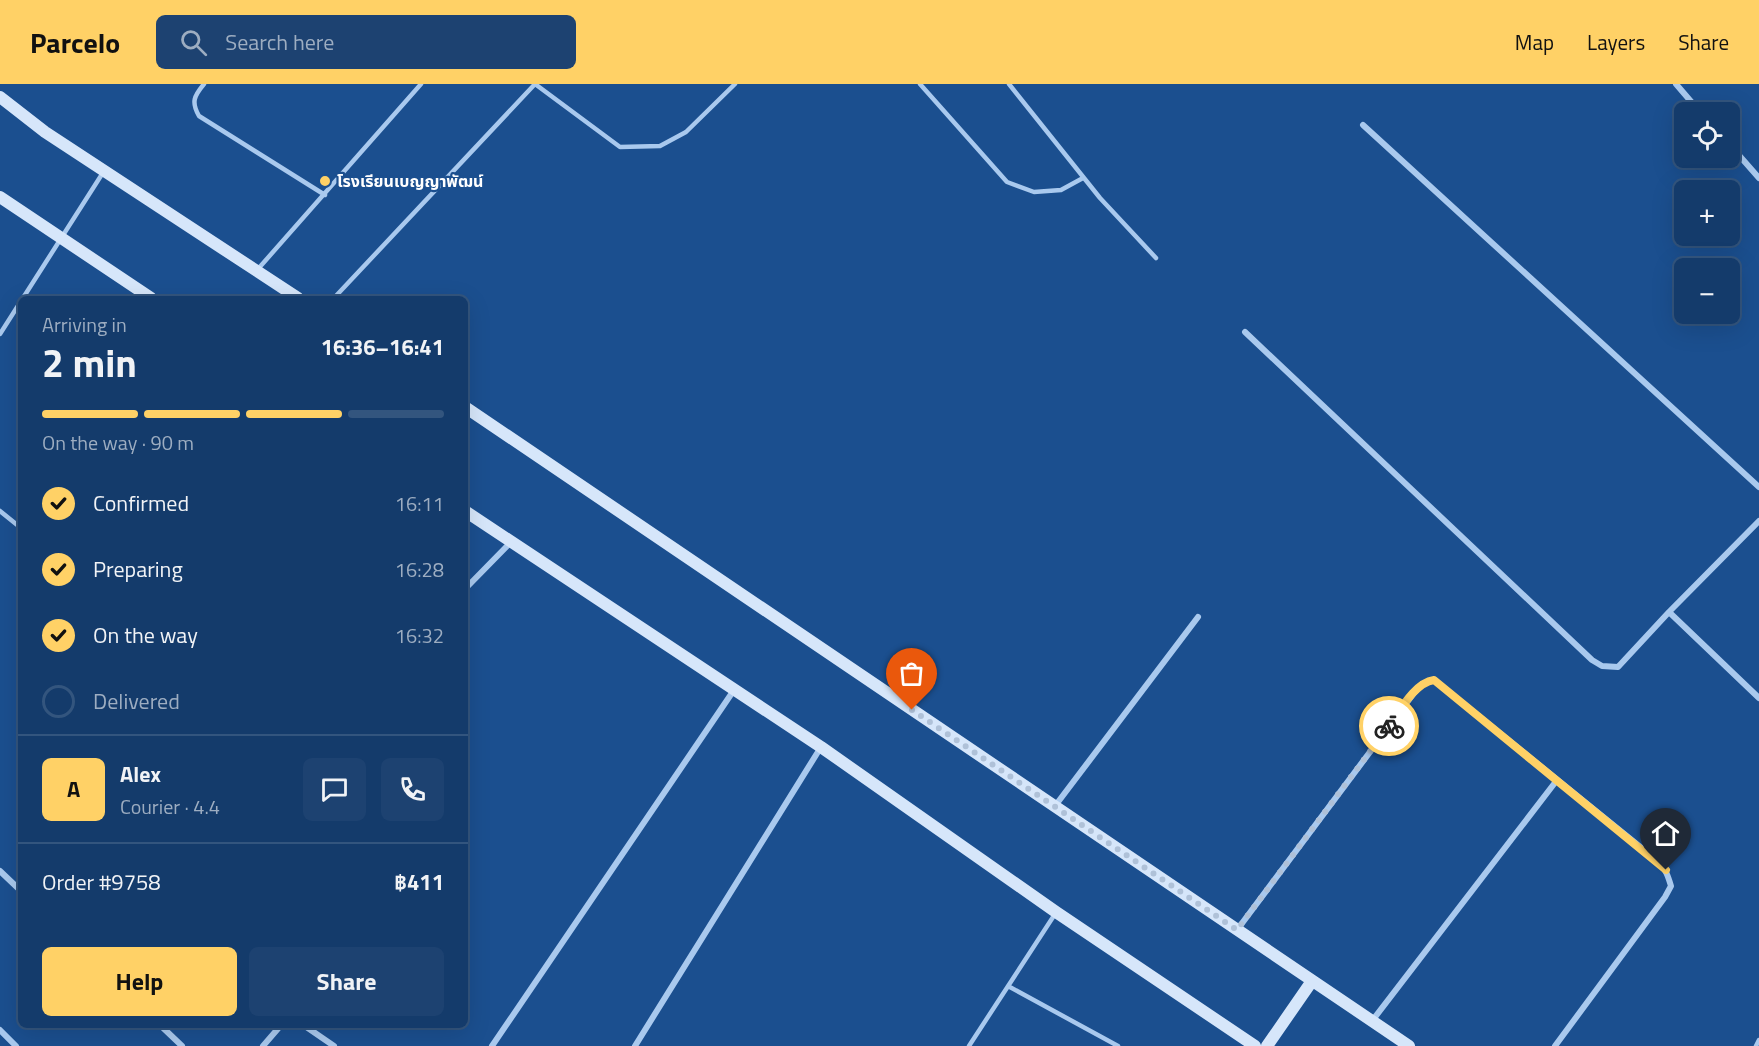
<!DOCTYPE html>
<html lang="en">
<head>
<meta charset="utf-8">
<style>
	body { margin:0; font-family:"Titillium Web","Noto Sans Thai",sans-serif; background:#1d4271; color:#f1f3f6; height:100vh; display:flex; flex-direction:column; font-size:22px; white-space:nowrap }
	* { box-sizing:border-box; margin:0 }
	p { font-size:20px; color:#9dadc1 }
	.icon { flex:none; width:33px; height:33px; fill:none; stroke:currentColor; stroke-width:2; stroke-linecap:round; stroke-linejoin:round }
	.map { position:relative; flex:1; overflow:hidden }
	.side { position:absolute; left:18px; top:212px; width:450px; height:732px; display:flex; flex-direction:column; background:#143b6b; border-radius:9px; box-shadow:0 6px 24px #0002,0 0 0 2px #33557e }
	.side>* { flex:none }
	.controls { position:absolute; left:1674px; top:18px; display:grid; gap:12px }
	.controls a { display:grid; place-items:center; width:66px; height:66px; border-radius:9px; background:#143b6b; box-shadow:0 6px 24px #0002,0 0 0 2px #33557e; font-size:30px }
	.pin { position:absolute; display:grid; place-items:center; width:51px; height:51px; color:#fff; margin:-62px -26px; border-radius:50% 50% 50% 0; rotate:-45deg; box-shadow:0 0 6px #0007 }
	.pin .icon { rotate:45deg }
	.courier { position:absolute; display:grid; place-items:center; width:60px; height:60px; margin:-30px; border:4px solid #ffd166; border-radius:50%; background:#fff; color:#222; box-shadow:0 2px 8px #0007 }
	.summary em { font-style:normal; font-weight:700 }
	.summary div { display:flex; flex-direction:column-reverse }
	.summary { display:flex; align-items:center; justify-content:space-between; height:102px; padding:0 24px }
	h1 { font-size:39px; font-weight:700; line-height:45px }
	.bar { display:grid; grid-template-columns:repeat(4,1fr); gap:9px 6px; align-content:center; height:72px; padding:0 24px }
	.bar i { height:8px; border-radius:4px; background:#33557e }
	.bar .active { background:#ffd166 }
	.bar p { grid-column:span 4 }
	.line { display:flex; align-items:center; gap:15px; padding:0 24px; border-top:2px solid #33557e }
	.line div { flex:1 }
	.round { display:grid; place-items:center; flex:none; width:63px; height:63px; border-radius:9px; background:#1d4271 }
	ol { padding:0 24px; list-style:none }
	li { display:flex; align-items:center; gap:18px; height:66px }
	li p { margin-inline-start:auto }
	li .icon { padding:6px; border-radius:50%; background:#ffd166; color:#111; stroke-width:4 }
	li:last-child { color:#9dadc1 }
	li i { width:33px; height:33px; border:3px solid #33557e; border-radius:50% }
	.primary-button { display:flex; gap:12px; margin-top:auto; padding:12px 24px }
	.primary-button a { flex:1; height:69px; border-radius:9px; background:#ffd166; color:#111; font-size:24px; font-weight:700; line-height:69px; text-align:center }
	.primary-button a+a { background:#1d4271; color:#f1f3f6 }
	header { display:flex; align-items:center; gap:36px; box-sizing:border-box; height:84px; padding:0 30px; background:#ffd166; color:#111 }
	header strong { font-size:28px }
	nav { display:flex; gap:33px; margin-inline-start:auto; font-size:21px }
	.search { width:420px; height:54px; background:#1d4271; display:flex; align-items:center; gap:15px; box-sizing:border-box; padding:0 21px; border-radius:9px; color:#9dadc1; font-size:22px }
	.map>svg:first-child { display:block }
	.lines { fill:none; stroke-linecap:round; stroke-linejoin:round }
	.lane { stroke:#a9c9ee; stroke-width:4.5 }
	.street { stroke:#a9c9ee; stroke-width:6 }
	.secondary { stroke:#d6e6fa; stroke-width:12 }
	.done { stroke:#afc1d8; stroke-width:6; stroke-dasharray:0 10.8 }
	.route { stroke:#ffd166; stroke-width:8 }
	.poi-dot { fill:#ffd166; stroke:#1b4f8f; stroke-width:2 }
	.labels { text-anchor:middle; dominant-baseline:central; stroke-width:4.5; stroke-linejoin:round; paint-order:stroke }
	.poi-label { font-size:16px; font-weight:bold; fill:#fff; stroke:#1b4f8f; text-anchor:start }
</style>
</head>
<body>
<header>
<strong>Parcelo</strong>
<div class="search"><svg class="icon" aria-label="search" viewBox="0 0 24 24"><circle cx="10" cy="10" r="6"/><path d="M15 15l6 6"/></svg>Search here</div>
<nav><a>Map</a><a>Layers</a><a>Share</a></nav>
</header>
<div class="map">
<svg width="1759" height="962" viewBox="0 0 1759 962">
	<rect width="100%" height="100%" fill="#1b4f8f"/>
	<g class="lines">
		<path class="lane" d="M 204,0 C 194,12 191,18 199,32 L 325,111
			M 535,0 L 620,63 L 660,62 L 686,48 L 735,0
			M 920,0 L 1007,98 L 1034,108 L 1061,106 L 1083,94
			M 1009,0 L 1100,114 L 1156,174
			M 258,185 L 421,0
			M 23,214 L 104,87
			M 334,214 L 535,0
			M 0,250 L 21,217
			M 0,427 L 21,444
			M 1008,902 L 1118,962
			M 969,962 L 1055,830
			M 1756,962 L 1759,956"/>
		<path class="street" d="M 1676,0 L 1700,28
			M 1363,41 L 1759,403
			M 1730,61 L 1759,94
			M 1245,248 L 1592,576 L 1602,582 L 1618,583 L 1669,528 L 1759,437
			M 465,505 L 511,458
			M 1669,528 L 1759,614
			M 1055,722 L 1198,533
			M 0,787 L 21,807
			M 1237,846 L 1414,609 L 1422,600 L 1434,596 L 1659,778 C 1666,786 1668,792 1671,802 L 1665,813 L 1555,962
			M 1372,937 L 1557,696
			M 159,940 L 182,962
			M 302,940 L 334,962
			M 0,946 L 16,962
			M 263,962 L 282,940
			M 492,962 L 734,606
			M 635,962 L 821,663"/>
		<path class="secondary" d="M 0,13 L 45,48 L 298,214
			M 0,113 L 151,214
			M 465,323 L 1409,962
			M 465,427 L 821,663 L 1056,828 L 1255,962
			M 1267,962 L 1312,897"/>
	</g>
	<g class="lines">
		<path class="done" d="M 912,626 L 1237,846 L 1389,642"/>
		<path class="route" d="M 1389,642 C 1400,627 1414,599 1434,596 L 1666,786"/>
	</g>
	<circle class="poi-dot" cx="325" cy="97" r="6"/>
	<g class="labels">
		<g class="poi-label">
			<text x="337" y="97">โรงเรียนเบญญาพัฒน์</text>
		</g>
	</g>
</svg>
<div class="controls">
<a><svg class="icon" aria-label="locate" viewBox="0 0 24 24"><circle cx="12" cy="12" r="6"/><path d="M12 2v4M12 18v4M2 12h4M18 12h4"/></svg></a>
<a>+</a>
<a>−</a>
</div>
<div class="pin" style="left:912px;top:626px;background:#ea580c"><svg class="icon" aria-label="bag" viewBox="0 0 24 24"><path d="M5 8h14l-1 12H6zM9 8a3 3 0 0 1 6 0"/></svg></div>
<div class="pin" style="left:1666px;top:786px;background:#1f2937"><svg class="icon" aria-label="home" viewBox="0 0 24 24"><path d="M3 11l9-7 9 7M6 9v11h12V9"/></svg></div>
<div class="courier" style="left:1389px;top:642px"><svg class="icon" aria-label="bike" viewBox="0 0 24 24"><circle cx="6" cy="16" r="4"/><circle cx="18" cy="16" r="4"/><path d="M6 16l4-8h5l3 8M10 8l3 8H6M13 5h3"/></svg></div>
<section class="side">
<div class="summary"><div><h1>2 min</h1><p>Arriving in</p></div><em>16:36–16:41</em></div>
<div class="bar"><i class="active"></i><i class="active"></i><i class="active"></i><i></i><p>On the way · 90 m</p></div>
<ol>
<li><svg class="icon" aria-label="check" viewBox="0 0 24 24"><path d="M5 12l5 5 9-10"/></svg>Confirmed<p>16:11</p></li>
<li><svg class="icon" aria-label="check" viewBox="0 0 24 24"><path d="M5 12l5 5 9-10"/></svg>Preparing<p>16:28</p></li>
<li><svg class="icon" aria-label="check" viewBox="0 0 24 24"><path d="M5 12l5 5 9-10"/></svg>On the way<p>16:32</p></li>
<li><i></i>Delivered</li>
</ol>
<div class="line" style="height:108px"><b class="round" style="background:#ffd166;color:#111">A</b><div><b>Alex</b><p>Courier · 4.4</p></div><a class="round"><svg class="icon" aria-label="chat" viewBox="0 0 24 24"><path d="M4 5h16v11H9l-5 4z"/></svg></a><a class="round"><svg class="icon" aria-label="phone" viewBox="0 0 24 24"><path d="M5 4h4l2 5-3 2q2 4 5 5l2-3 5 2v4C11 20 4 13 5 4z"/></svg></a></div>
<div class="line" style="height:78px"><div>Order #9758</div><b>฿411</b></div>
<div class="primary-button"><a>Help</a><a>Share</a></div>
</section>
</div>
</body>
</html>
